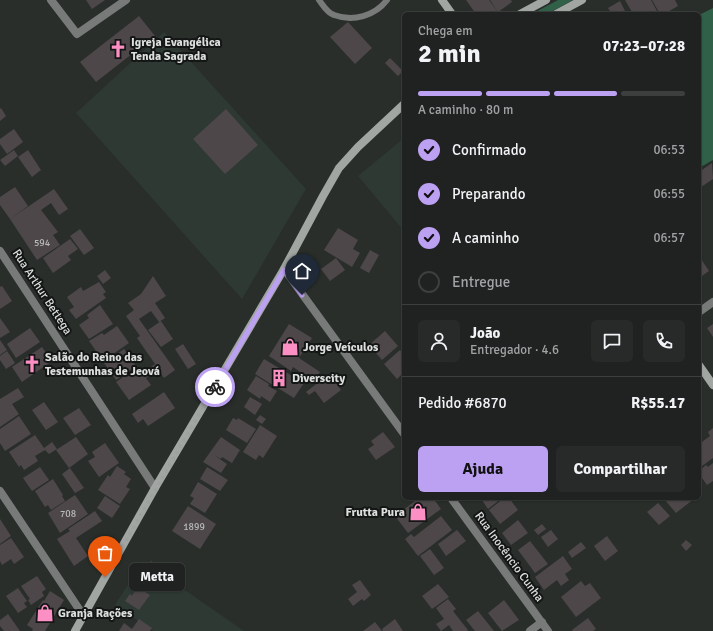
<!DOCTYPE html>
<html lang="pt">
<head>
<meta charset="utf-8">
<style>
	body { margin:0; font-family:Signika,sans-serif; background:#272a29; color:#f1f3f6; height:100vh; display:flex; flex-direction:column; font-size:15px; white-space:nowrap }
	* { box-sizing:border-box; margin:0 }
	p { font-size:13px; color:#a1a4a5 }
	.icon { flex:none; width:22px; height:22px; fill:none; stroke:currentColor; stroke-width:2; stroke-linecap:round; stroke-linejoin:round }
	.map { position:relative; flex:1; overflow:hidden }
	.panel { position:absolute; left:402px; top:12px; width:299px; height:488px; display:flex; flex-direction:column; background:#1f2220; border-radius:6px; box-shadow:0 1px 3px #0004,0 0 0 1px #3c3f3e }
	.panel>* { flex:none }
	.pin { position:absolute; display:grid; place-items:center; width:34px; height:34px; color:#fff; margin:-41px -17px; border-radius:50% 50% 50% 0; rotate:-45deg; box-shadow:0 0 4px #0007 }
	.pin .icon { rotate:45deg }
	.courier { position:absolute; display:grid; place-items:center; width:40px; height:40px; margin:-20px; border:3px solid #bca0f2; border-radius:50%; background:#fff; color:#222; box-shadow:0 1px 5px #0007 }
	.bubble { position:absolute; height:28px; border-radius:6px; background:#1f2220; box-shadow:0 1px 3px #0004,0 0 0 1px #3c3f3e; font-size:13px; font-weight:700; line-height:28px; text-align:center }
	.summary em { font-style:normal; font-weight:700 }
	.summary div { display:flex; flex-direction:column-reverse }
	.summary { display:flex; align-items:center; justify-content:space-between; height:68px; padding:0 16px }
	h1 { font-size:26px; font-weight:700; line-height:30px }
	.bar { display:grid; grid-template-columns:repeat(4,1fr); gap:6px 4px; align-content:center; height:48px; padding:0 16px }
	.bar i { height:5px; border-radius:3px; background:#3c3f3e }
	.bar .selected { background:#bca0f2 }
	.bar p { grid-column:span 4 }
	.line { display:flex; align-items:center; gap:10px; padding:0 16px; border-top:1px solid #3c3f3e }
	.line div { flex:1 }
	.round { display:grid; place-items:center; flex:none; width:42px; height:42px; border-radius:6px; background:#272a29 }
	ol { padding:0 16px; list-style:none }
	li { display:flex; align-items:center; gap:12px; height:44px }
	li p { margin-inline-start:auto }
	li .icon { padding:4px; border-radius:50%; background:#bca0f2; color:#111; stroke-width:4 }
	li:last-child { color:#a1a4a5 }
	li i { width:22px; height:22px; border:2px solid #3c3f3e; border-radius:50% }
	.button { display:flex; gap:8px; margin-top:auto; padding:8px 16px }
	.button a { flex:1; height:46px; border-radius:6px; background:#bca0f2; color:#111; font-size:16px; font-weight:700; line-height:46px; text-align:center }
	.button a+a { background:#272a29; color:#f1f3f6 }
	.map>svg:first-child { display:block }
	.built { fill:#2e3933 }
	.green { fill:#306148 }
	.building { fill:#4d4749 }
	.lines { fill:none; stroke-linecap:round; stroke-linejoin:round }
	.service { stroke:#777a78; stroke-width:6 }
	.minor { stroke:#777a78; stroke-width:8 }
	.secondary { stroke:#a2a6a3; stroke-width:8 }
	.done { stroke:#9da19f; stroke-width:4; stroke-dasharray:0 7.2 }
	.route { stroke:#bca0f2; stroke-width:5 }
	.labels { text-anchor:middle; dominant-baseline:central; stroke-width:4; stroke-linejoin:round; paint-order:stroke }
	.number-label { font-size:10px; fill:#b8b9b8 }
	.poi-label { font-size:12px; font-weight:bold; fill:#dcdfdd; stroke:#131614; text-anchor:start }
	.street-label { font-size:12px; fill:#dcdfdd; stroke:#131614 }
</style>
</head>
<body>
<div class="map">
<svg width="713" height="631" viewBox="0 0 713 631">
	<rect width="100%" height="100%" fill="#292e2b"/>
	<path class="built" d="M 164,32 L 306,189 L 242,299 L 76,113 Z
		M 404,138 L 404,231 L 358,176 Z
		M 143,561 L 244,631 L 153,631 L 115,605 Z"/>
	<path class="green" d="M 558,0 L 573,0 L 547,14 L 532,14 Z
		M 713,8 L 713,160 L 699,168 L 699,15 Z"/>
	<path class="building" d="M 86,0 L 105,0 L 92,9 Z
		M 466,0 L 489,0 L 498,12 L 495,14 L 476,14 Z
		M 490,0 L 511,0 L 512,2 L 498,12 Z
		M 625,0 L 651,0 L 657,11 L 652,14 L 633,14 Z
		M 652,0 L 675,0 L 678,6 L 664,14 L 660,14 Z
		M 620,1 L 625,11 L 624,12 L 625,14 L 612,14 L 608,8 Z
		M 139,16 L 155,36 L 96,82 L 80,62 Z
		M 348,22 L 372,48 L 355,64 L 330,37 Z
		M 390,58 L 403,71 L 398,76 L 385,63 Z
		M 1,108 L 6,116 L 0,121 L 0,109 Z
		M 226,109 L 258,145 L 225,174 L 193,139 Z
		M 14,129 L 23,142 L 7,154 L 0,144 L 0,139 Z
		M 14,150 L 18,156 L 5,166 L 0,160 Z
		M 28,150 L 41,170 L 32,177 L 18,157 Z
		M 712,163 L 713,179 L 701,187 L 699,185 L 699,172 Z
		M 15,187 L 28,206 L 10,219 L 0,205 L 0,197 Z
		M 54,189 L 68,209 L 59,215 L 51,203 L 41,210 L 58,232 L 53,235 L 60,245 L 37,260 L 10,219 Z
		M 338,228 L 358,240 L 353,249 L 360,253 L 352,267 L 324,250 Z
		M 80,229 L 94,248 L 84,255 L 70,236 Z
		M 70,239 L 78,249 L 68,256 L 71,260 L 53,273 L 43,258 Z
		M 370,250 L 379,255 L 369,273 L 360,268 Z
		M 699,256 L 709,271 L 699,278 Z
		M 336,258 L 345,270 L 330,281 L 321,269 Z
		M 105,270 L 111,278 L 103,284 L 97,276 Z
		M 153,276 L 166,296 L 155,303 L 165,318 L 159,322 L 151,311 L 139,319 L 175,370 L 164,378 L 158,370 L 146,378 L 151,385 L 129,400 L 116,382 L 138,367 L 143,373 L 155,364 L 137,338 L 140,336 L 126,316 L 134,310 L 128,303 L 141,294 Z
		M 99,282 L 106,292 L 103,294 L 106,298 L 76,319 L 69,310 L 74,307 L 67,297 L 81,287 L 83,291 Z
		M 2,286 L 12,301 L 0,309 L 0,287 Z
		M 100,305 L 113,324 L 89,339 L 79,325 L 89,318 L 87,315 Z
		M 0,318 L 10,332 L 0,338 Z
		M 161,321 L 173,339 L 161,347 L 148,330 Z
		M 289,324 L 312,338 L 299,358 L 320,372 L 314,381 L 293,367 L 291,371 L 269,356 Z
		M 713,324 L 713,337 L 707,328 Z
		M 117,326 L 129,343 L 103,361 L 89,341 L 102,333 L 104,335 Z
		M 30,328 L 40,342 L 16,358 L 7,344 Z
		M 385,331 L 398,346 L 382,360 L 369,345 Z
		M 0,340 L 7,350 L 0,355 Z
		M 183,344 L 196,364 L 188,369 L 175,349 Z
		M 42,347 L 52,361 L 22,382 L 12,367 Z
		M 124,349 L 136,366 L 116,380 L 104,363 Z
		M 400,350 L 404,355 L 404,372 L 397,379 L 384,364 Z
		M 7,351 L 15,363 L 6,369 L 0,360 L 0,356 Z
		M 264,359 L 304,383 L 294,398 L 255,374 Z
		M 329,374 L 341,390 L 324,403 L 315,391 L 309,395 L 306,392 Z
		M 256,376 L 269,384 L 268,386 L 277,391 L 270,402 L 261,396 L 260,399 L 247,390 Z
		M 18,388 L 24,397 L 12,404 L 19,414 L 0,427 L 0,399 Z
		M 164,392 L 175,408 L 148,426 L 143,419 L 138,423 L 132,414 Z
		M 250,397 L 262,404 L 255,415 L 244,407 Z
		M 44,402 L 58,422 L 46,430 L 32,410 Z
		M 79,408 L 91,425 L 75,435 L 63,418 Z
		M 260,415 L 266,419 L 262,424 L 256,420 Z
		M 19,416 L 31,434 L 5,451 L 0,443 L 0,429 Z
		M 233,418 L 237,420 L 238,418 L 256,429 L 247,443 L 226,430 Z
		M 260,425 L 277,436 L 263,458 L 259,455 L 256,460 L 243,452 Z
		M 713,428 L 713,458 L 702,466 L 699,463 L 699,448 L 701,447 L 699,444 L 710,436 L 708,432 Z
		M 383,432 L 395,447 L 376,460 L 368,449 L 374,445 L 371,441 Z
		M 35,435 L 44,448 L 52,442 L 57,449 L 49,454 L 45,450 L 35,456 L 38,461 L 24,470 L 21,465 L 19,467 L 9,452 Z
		M 76,437 L 88,454 L 69,468 L 56,450 Z
		M 221,437 L 240,450 L 232,463 L 222,457 L 221,459 L 214,455 L 227,464 L 221,473 L 203,462 Z
		M 105,443 L 119,463 L 99,477 L 88,461 L 95,457 L 92,452 Z
		M 713,463 L 713,481 L 707,485 L 702,478 L 699,479 L 699,471 L 706,465 L 708,467 Z
		M 117,466 L 126,472 L 124,474 L 131,479 L 126,487 L 130,489 L 120,504 L 98,490 L 108,475 L 110,477 Z
		M 40,467 L 49,480 L 32,491 L 23,478 Z
		M 207,467 L 228,480 L 220,491 L 200,479 Z
		M 70,468 L 84,488 L 75,493 L 62,474 Z
		M 53,479 L 63,495 L 62,496 L 65,501 L 51,510 L 48,505 L 45,507 L 35,491 Z
		M 198,482 L 217,494 L 205,513 L 190,504 L 194,498 L 190,496 Z
		M 75,495 L 88,514 L 60,533 L 48,513 Z
		M 105,496 L 120,506 L 112,518 L 97,508 Z
		M 419,498 L 433,498 L 441,509 L 408,533 L 395,516 Z
		M 484,498 L 502,498 L 488,509 L 482,500 Z
		M 504,498 L 509,498 L 518,510 L 500,524 L 489,510 Z
		M 666,498 L 695,498 L 676,513 L 664,499 Z
		M 658,503 L 670,516 L 659,525 L 647,512 Z
		M 188,506 L 216,524 L 200,549 L 172,531 Z
		M 95,511 L 102,521 L 76,538 L 88,556 L 74,566 L 57,539 L 70,531 L 68,529 Z
		M 441,516 L 452,530 L 418,556 L 405,539 L 411,534 L 414,537 Z
		M 0,519 L 11,536 L 0,544 Z
		M 518,520 L 528,533 L 511,545 L 502,533 Z
		M 542,524 L 546,529 L 538,535 L 534,530 Z
		M 457,530 L 466,541 L 446,556 L 438,544 Z
		M 551,530 L 558,539 L 548,547 L 541,537 Z
		M 607,536 L 618,551 L 605,561 L 594,546 Z
		M 11,538 L 24,557 L 14,564 L 11,559 L 2,565 L 0,561 L 0,545 Z
		M 686,540 L 692,545 L 686,551 L 681,545 Z
		M 530,541 L 548,564 L 535,573 L 518,550 Z
		M 581,542 L 586,548 L 572,558 L 568,552 Z
		M 430,549 L 444,568 L 434,575 L 420,556 Z
		M 563,556 L 572,569 L 565,574 L 569,580 L 561,586 L 557,580 L 544,590 L 535,577 Z
		M 151,561 L 162,568 L 158,574 L 146,567 Z
		M 145,567 L 153,572 L 149,580 L 140,574 Z
		M 37,576 L 46,589 L 42,592 L 44,596 L 31,605 L 28,600 L 30,599 L 21,586 Z
		M 173,577 L 180,581 L 176,588 L 169,583 Z
		M 360,580 L 371,595 L 364,601 L 362,599 L 353,606 L 348,599 L 357,592 L 352,585 Z
		M 581,581 L 585,586 L 590,583 L 601,598 L 576,617 L 561,597 Z
		M 438,584 L 449,597 L 432,609 L 422,596 Z
		M 137,587 L 150,595 L 139,610 L 125,601 L 130,594 L 132,596 Z
		M 18,588 L 27,601 L 24,603 L 27,607 L 18,613 L 6,596 Z
		M 50,591 L 64,600 L 45,631 L 32,631 L 33,629 L 27,625 L 43,600 L 44,601 Z
		M 448,599 L 456,609 L 453,611 L 468,630 L 467,631 L 453,631 L 449,625 L 441,631 L 436,624 L 444,619 L 436,608 Z
		M 504,600 L 519,620 L 502,631 L 488,613 Z
		M 478,611 L 494,631 L 475,631 L 466,620 Z
		M 8,614 L 20,631 L 4,631 L 0,626 L 0,620 Z
		M 588,618 L 596,629 L 593,631 L 573,631 L 572,630 Z
		M 139,619 L 152,628 L 150,631 L 119,631 L 124,623 L 132,629 Z
		M 395,619 L 403,631 L 383,631 L 382,629 Z
		M 375,622 L 382,631 L 363,631 Z"/>
	<g class="lines">
		<path class="service" d="M 319,0 C 323,5 327,13 334,15 C 353,22 375,16 387,0"/>
		<path class="minor" d="M 51,0 L 77,34 L 126,0
			M 0,251 L 155,488
			M 284,269 L 404,434
			M 699,312 L 713,302
			M 0,491 L 83,615
			M 451,498 L 548,631
			M 530,631 L 542,622"/>
		<path class="secondary" d="M 442,0 L 452,14
			M 520,14 L 546,0
			M 556,14 L 582,0
			M 699,365 L 713,385
			M 75,631 L 155,488 L 284,269 L 323,196 L 339,168 L 358,147 L 404,104"/>
	</g>
	<g class="lines">
		<path class="done" d="M 105,577 L 215,387"/>
		<path class="route" d="M 215,387 L 284,270 L 302,295"/>
	</g>
	<defs>
		<g id="church-bare" transform="scale(1.38)"><path d="M-1.2-6h2.4v3.5h3.3v2.4h-3.3V6h-2.4V-.1h-3.3v-2.4h3.3Z" fill="#fc8fc3" stroke="#131614" stroke-width="2.5" paint-order="stroke"/></g>
		<g id="shop-bare" transform="scale(1.38)"><path d="M-5-2.5h2.3a2.7 3.5 0 0 1 5.4 0H5L5.5 6h-11ZM-1.5-2.5h3a1.5 2.3 0 0 0-3 0Z" fill="#fc8fc3" stroke="#131614" stroke-width="2.5" paint-order="stroke"/></g>
		<g id="building-bare" transform="scale(1.38)"><path d="M-4-6H4V6H1V3H-1V6H-4ZM-2.5-4.3h1.7v1.8h-1.7ZM.8-4.3h1.7v1.8H.8ZM-2.5-1h1.7V.8h-1.7ZM.8-1h1.7V.8H.8Z" fill="#fc8fc3" stroke="#131614" stroke-width="2.5" paint-order="stroke"/></g>
	</defs>
	<g fill-rule="evenodd">
		<use href="#church-bare" x="118" y="49"/>
		<use href="#shop-bare" x="290" y="347"/>
		<use href="#church-bare" x="32" y="364"/>
		<use href="#building-bare" x="279" y="378"/>
		<use href="#shop-bare" x="418" y="512"/>
		<use href="#shop-bare" x="45" y="613"/>
	</g>
	<g class="labels">
		<g class="number-label">
			<text x="42" y="243">594</text>
			<text x="68" y="514">708</text>
			<text x="194" y="527">1899</text>
		</g>
		<g class="poi-label">
			<text x="131" y="42">Igreja Evangélica<tspan x="131" dy="14">Tenda Sagrada</tspan></text>
			<text x="303" y="347">Jorge Veículos</text>
			<text x="45" y="357">Salão do Reino das<tspan x="45" dy="14">Testemunhas de Jeová</tspan></text>
			<text x="292" y="378">Diverscity</text>
			<text x="405" y="512" text-anchor="end">Frutta Pura</text>
			<text x="58" y="613">Granja Rações</text>
		</g>
		<g class="street-label">
			<text transform="translate(42 292) rotate(57)">Rua Arthur Bettega</text>
			<text transform="translate(509 557) rotate(54)">Rua Inocêncio Cunha</text>
		</g>
	</g>
</svg>
<div class="pin" style="left:105px;top:577px;background:#ea580c"><svg class="icon" aria-label="bag" viewBox="0 0 24 24"><path d="M5 8h14l-1 12H6zM9 8a3 3 0 0 1 6 0"/></svg></div>
<div class="pin" style="left:302px;top:295px;background:#1f2937"><svg class="icon" aria-label="home" viewBox="0 0 24 24"><path d="M3 11l9-7 9 7M6 9v11h12V9"/></svg></div>
<div class="courier" style="left:215px;top:387px"><svg class="icon" aria-label="bike" viewBox="0 0 24 24"><circle cx="6" cy="16" r="4"/><circle cx="18" cy="16" r="4"/><path d="M6 16l4-8h5l3 8M10 8l3 8H6M13 5h3"/></svg></div>
<div class="bubble" style="left:129px;top:563px;width:56px">Metta</div>
<section class="panel">
<div class="summary"><div><h1>2 min</h1><p>Chega em</p></div><em>07:23–07:28</em></div>
<div class="bar"><i class="selected"></i><i class="selected"></i><i class="selected"></i><i></i><p>A caminho · 80 m</p></div>
<ol>
<li><svg class="icon" aria-label="check" viewBox="0 0 24 24"><path d="M5 12l5 5 9-10"/></svg>Confirmado<p>06:53</p></li>
<li><svg class="icon" aria-label="check" viewBox="0 0 24 24"><path d="M5 12l5 5 9-10"/></svg>Preparando<p>06:55</p></li>
<li><svg class="icon" aria-label="check" viewBox="0 0 24 24"><path d="M5 12l5 5 9-10"/></svg>A caminho<p>06:57</p></li>
<li><i></i>Entregue</li>
</ol>
<div class="line" style="height:72px"><a class="round"><svg class="icon" aria-label="person" viewBox="0 0 24 24"><circle cx="12" cy="8" r="4"/><path d="M4 21q1-7 8-7t8 7"/></svg></a><div><b>João</b><p>Entregador · 4.6</p></div><a class="round"><svg class="icon" aria-label="chat" viewBox="0 0 24 24"><path d="M4 5h16v11H9l-5 4z"/></svg></a><a class="round"><svg class="icon" aria-label="phone" viewBox="0 0 24 24"><path d="M5 4h4l2 5-3 2q2 4 5 5l2-3 5 2v4C11 20 4 13 5 4z"/></svg></a></div>
<div class="line" style="height:52px"><div>Pedido #6870</div><b>R$55.17</b></div>
<div class="button"><a>Ajuda</a><a>Compartilhar</a></div>
</section>
</div>
</body>
</html>
